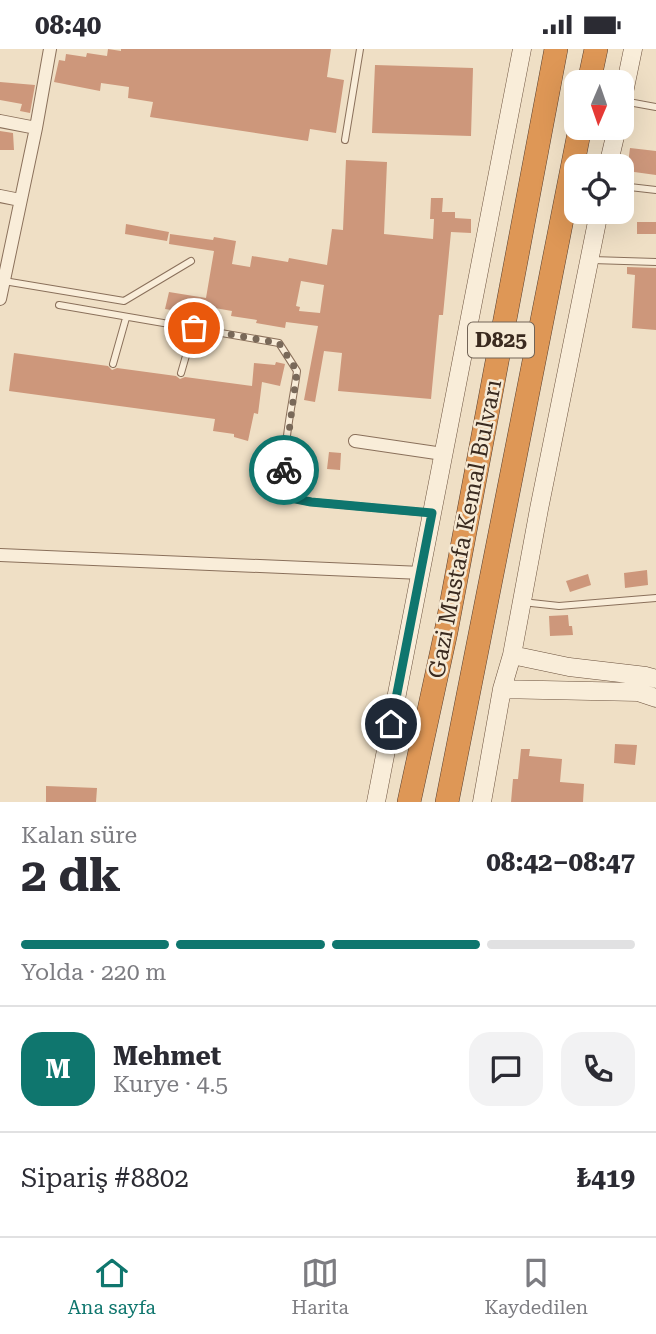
<!DOCTYPE html>
<html lang="tr">
<head>
<meta charset="utf-8">
<style>
	body { margin:0; font-family:"Roboto Serif",serif; background:#f2f2f3; color:#2b2b33; height:100vh; display:flex; flex-direction:column; font-size:26px; white-space:nowrap }
	* { box-sizing:border-box; margin:0 }
	p { font-size:23px; color:#7c7c81 }
	.icon { flex:none; width:38px; height:38px; fill:none; stroke:currentColor; stroke-width:2; stroke-linecap:round; stroke-linejoin:round }
	.map { position:relative; height:753px; overflow:hidden }
	.side { display:flex; flex-direction:column; background:#fff; flex:1 }
	.side>* { flex:none }
	.needle { width:46px; rotate:182deg }
	.buttons { position:absolute; left:564px; top:21px; display:grid; gap:14px }
	.buttons a { display:grid; place-items:center; width:70px; height:70px; border-radius:14px; background:#fff; box-shadow:0 7px 28px #0002; font-size:35px }
	.pin { position:absolute; display:grid; place-items:center; width:60px; height:60px; color:#fff; margin:-30px; border:4px solid #fff; border-radius:50%; box-shadow:0 2px 7px #0007 }
	.courier { position:absolute; display:grid; place-items:center; width:70px; height:70px; margin:-35px; border:5px solid #0f766e; border-radius:50%; background:#fff; color:#222; box-shadow:0 2px 9px #0007 }
	.overview em { font-style:normal; font-weight:700 }
	.overview div { display:flex; flex-direction:column-reverse }
	.overview { display:flex; align-items:center; justify-content:space-between; height:119px; padding:0 21px }
	h1 { font-size:46px; font-weight:700; line-height:52px }
	.bar { display:grid; grid-template-columns:repeat(4,1fr); gap:10px 7px; align-content:center; height:84px; padding:0 21px }
	.bar i { height:9px; border-radius:5px; background:#e1e1e2 }
	.bar .on { background:#0f766e }
	.bar p { grid-column:span 4 }
	.line { display:flex; align-items:center; gap:18px; padding:0 21px; border-top:2px solid #e1e1e2 }
	.line div { flex:1 }
	.round { display:grid; place-items:center; flex:none; width:74px; height:74px; border-radius:21px; background:#f2f2f3 }
	.status { display:flex; justify-content:space-between; align-items:center; height:49px; padding:0 35px; background:#fff; direction:ltr }
	.status svg { height:19px; fill:currentColor }
	.tabs { display:flex; justify-content:space-around; align-items:center; height:98px; border-top:2px solid #e1e1e2; background:#fff; font-size:19px; color:#7c7c81 }
	.tabs a { display:grid; justify-items:center; gap:4px }
	.tabs .on { color:#0f766e }
	.map>svg:first-child { display:block }
	.building { fill:#cd977b; fill-rule:evenodd }
	.lines { fill:none; stroke-linecap:round; stroke-linejoin:round }
	.lane-casing { stroke:#8a705b; stroke-width:8 }
	.street-casing { stroke:#8a705b; stroke-width:14 }
	.secondary-casing { stroke:#6c523e; stroke-width:19 }
	.highway-casing { stroke:#583f2f; stroke-width:24 }
	.lane { stroke:#f9edd9; stroke-width:6 }
	.street { stroke:#f9edd9; stroke-width:12 }
	.secondary { stroke:#f9edd9; stroke-width:18 }
	.highway { stroke:#de9756; stroke-width:23 }
	.done { stroke:#796959; stroke-width:7; stroke-dasharray:0 12.6 }
	.route { stroke:#0f766e; stroke-width:9 }
	.labels { text-anchor:middle; dominant-baseline:central; stroke-width:5; stroke-linejoin:round; paint-order:stroke }
	.shield { fill:#f6ead5; stroke:#726456; stroke-width:2 }
	.shield-label { font-size:21px; font-weight:bold; fill:#3a2a1f }
	.street-label { font-size:23px; fill:#3a2a1f; stroke:#f6ead5 }
</style>
</head>
<body>
<div class="status"><b>08:40</b><svg viewBox="0 0 49 12"><path d="M0 12V9h3v3zM5 12V6h3v6zM10 12V3h3v9zM15 12V0h3v12zM26 1h20v11H26zM47 4h2v5h-2z"/></svg></div>
<div class="map">
<svg width="656" height="753" viewBox="0 0 656 753">
	<rect width="100%" height="100%" fill="#efdfc5"/>
	<path class="building" d="M 108,0 L 121,2 L 121,0 L 331,0 L 327,28 L 344,31 L 336,84 L 310,80 L 308,92 L 150,68 L 153,53 L 128,49 L 129,38 L 101,34 L 100,42 L 54,33 L 59,11 L 65,12 L 66,5 L 86,8 L 87,4 L 107,7 Z
		M 375,16 L 473,19 L 471,87 L 372,84 Z
		M 0,33 L 35,36 L 30,64 L 20,62 L 22,55 L 0,51 Z
		M 0,82 L 13,84 L 14,101 L 0,101 Z
		M 630,99 L 656,102 L 656,126 L 627,122 Z
		M 346,111 L 387,113 L 384,185 L 433,190 L 434,170 L 430,170 L 431,149 L 443,149 L 442,163 L 455,163 L 455,169 L 471,170 L 471,184 L 451,183 L 443,266 L 439,266 L 431,350 L 338,342 L 342,304 L 324,302 L 315,353 L 304,351 L 318,277 L 286,273 L 285,279 L 256,274 L 257,271 L 231,267 L 232,262 L 209,258 L 207,267 L 165,260 L 169,243 L 206,249 L 214,202 L 169,195 L 170,185 L 213,191 L 214,188 L 236,192 L 232,215 L 250,218 L 252,207 L 288,213 L 289,209 L 327,216 L 332,180 L 343,181 ZM 301,232 L 324,236 L 320,264 L 299,262 L 300,258 L 296,257 Z
		M 637,173 L 656,173 L 656,185 L 637,185 Z
		M 126,175 L 169,183 L 167,192 L 125,185 Z
		M 627,218 L 656,219 L 656,281 L 632,279 L 635,226 L 627,225 Z
		M 14,304 L 108,317 L 112,321 L 117,319 L 176,327 L 180,330 L 185,328 L 252,337 L 254,314 L 275,316 L 276,313 L 285,315 L 280,337 L 262,333 L 258,365 L 254,364 L 248,392 L 234,388 L 234,385 L 213,382 L 215,370 L 9,342 Z
		M 329,403 L 341,404 L 340,421 L 327,420 Z
		M 261,432 L 278,432 L 279,447 L 261,447 Z
		M 647,521 L 648,536 L 625,539 L 624,524 Z
		M 588,525 L 591,536 L 570,543 L 566,532 Z
		M 568,566 L 569,577 L 572,577 L 573,586 L 550,587 L 549,567 Z
		M 615,695 L 637,696 L 635,716 L 614,714 Z
		M 521,700 L 530,700 L 529,707 L 562,710 L 560,733 L 584,735 L 583,753 L 511,753 L 513,730 L 518,730 Z
		M 46,737 L 97,739 L 96,753 L 46,753 Z"/>
	<g class="lines">
		<g class="lane-casing">
			<path id="lane" d="M 623,52 L 656,58
				M 345,91 L 360,0
				M 621,137 L 656,141
				M 592,211 L 656,213
				M 4,232 L 124,252 L 191,212
				M 59,256 L 279,294 L 297,322 C 293,356 276,419 291,449 L 311,453 L 430,464
				M 113,315 L 126,269
				M 181,324 L 194,279
				M 522,553 L 559,557 L 656,549"/>
		</g>
		<g class="street-casing">
			<path id="street" d="M 0,72 L 36,79
				M 0,147 L 20,151
				M 0,250 L 36,79 L 50,0
				M 355,392 L 443,405
				M 0,506 L 422,524"/>
		</g>
		<g class="secondary-casing">
			<path id="secondary" d="M 621,58 L 633,0
				M 608,117 L 617,79
				M 512,606 L 569,618 L 646,627 L 656,630
				M 502,640 L 638,643 L 656,649
				M 376,753 L 522,0
				M 482,753 L 502,640 L 512,606 L 539,460 L 599,163"/>
		</g>
		<g class="highway-casing">
			<path id="highway" d="M 589,33 L 596,0
				M 409,753 L 446,583 L 556,0
				M 447,753 L 580,79"/>
		</g>
		<use href="#lane" class="lane"/>
		<use href="#street" class="street"/>
		<use href="#secondary" class="secondary"/>
		<use href="#highway" class="highway"/>
	</g>
	<g class="lines">
		<path class="done" d="M 194,279 L 279,294 L 297,322 L 284,421"/>
		<path class="route" d="M 284,421 L 285,436 L 291,449 L 311,453 L 432,464 L 391,675"/>
	</g>
	<g class="labels">
		<rect class="shield" x="468" y="273.5" width="66" height="35" rx="5"/>
		<g class="shield-label">
			<text x="501" y="291">D825</text>
		</g>
		<g class="street-label">
			<text transform="translate(465 480) rotate(-79)">Gazi Mustafa Kemal Bulvarı</text>
		</g>
	</g>
</svg>
<div class="buttons">
<a><svg class="needle" viewBox="-14 -14 28 28"><path d="M0-13l5 13h-10z" fill="#e53935"/><path d="M0 13l5-13h-10z" fill="#7c7c81"/></svg></a>
<a><svg class="icon" aria-label="locate" viewBox="0 0 24 24"><circle cx="12" cy="12" r="6"/><path d="M12 2v4M12 18v4M2 12h4M18 12h4"/></svg></a>
</div>
<div class="pin" style="left:194px;top:279px;background:#ea580c"><svg class="icon" aria-label="bag" viewBox="0 0 24 24"><path d="M5 8h14l-1 12H6zM9 8a3 3 0 0 1 6 0"/></svg></div>
<div class="pin" style="left:391px;top:675px;background:#1f2937"><svg class="icon" aria-label="home" viewBox="0 0 24 24"><path d="M3 11l9-7 9 7M6 9v11h12V9"/></svg></div>
<div class="courier" style="left:284px;top:421px"><svg class="icon" aria-label="bike" viewBox="0 0 24 24"><circle cx="6" cy="16" r="4"/><circle cx="18" cy="16" r="4"/><path d="M6 16l4-8h5l3 8M10 8l3 8H6M13 5h3"/></svg></div>
</div>
<section class="side">
<div class="overview"><div><h1>2 dk</h1><p>Kalan süre</p></div><em>08:42–08:47</em></div>
<div class="bar"><i class="on"></i><i class="on"></i><i class="on"></i><i></i><p>Yolda · 220 m</p></div>
<div class="line" style="height:126px"><b class="round" style="background:#0f766e;color:#fff">M</b><div><b>Mehmet</b><p>Kurye · 4.5</p></div><a class="round"><svg class="icon" aria-label="chat" viewBox="0 0 24 24"><path d="M4 5h16v11H9l-5 4z"/></svg></a><a class="round"><svg class="icon" aria-label="phone" viewBox="0 0 24 24"><path d="M5 4h4l2 5-3 2q2 4 5 5l2-3 5 2v4C11 20 4 13 5 4z"/></svg></a></div>
<div class="line" style="height:91px"><div>Sipariş #8802</div><b>₺419</b></div>
</section>
<nav class="tabs">
<a class="on"><svg class="icon" aria-label="home" viewBox="0 0 24 24"><path d="M3 11l9-7 9 7M6 9v11h12V9"/></svg>Ana sayfa</a>
<a><svg class="icon" aria-label="map" viewBox="0 0 24 24"><path d="M3 6l6-2 6 2 6-2v14l-6 2-6-2-6 2zM9 4v14M15 6v14"/></svg>Harita</a>
<a><svg class="icon" aria-label="saved" viewBox="0 0 24 24"><path d="M7 4h10v16l-5-4-5 4z"/></svg>Kaydedilen</a>
</nav>
</body>
</html>
